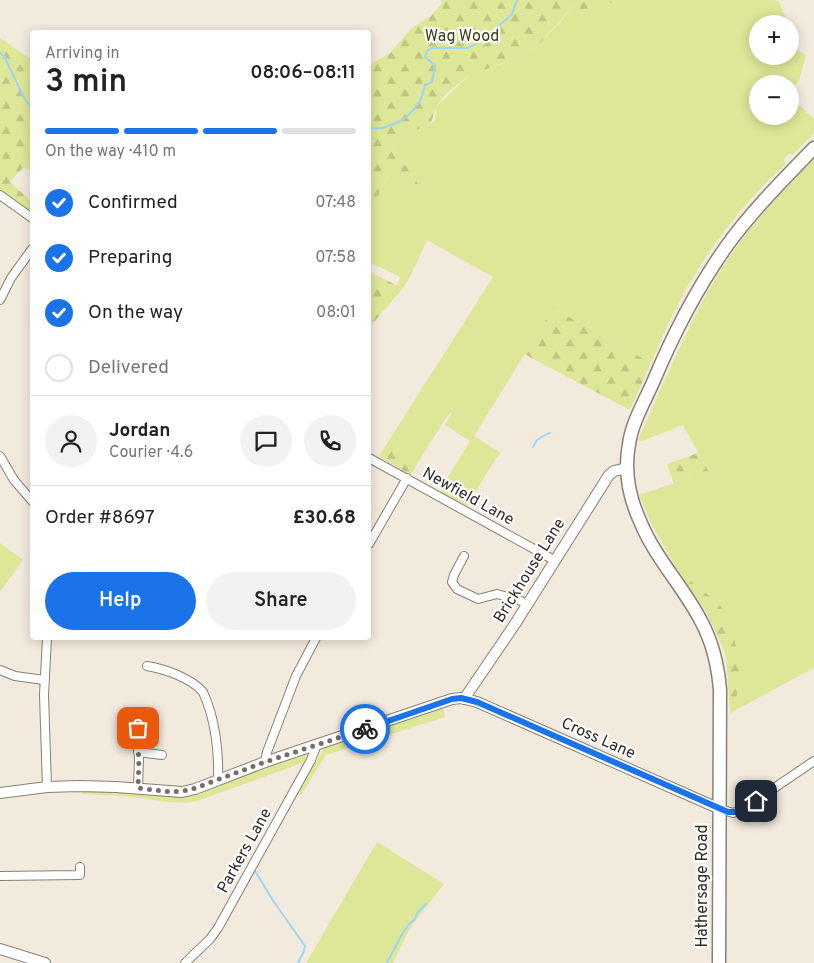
<!DOCTYPE html>
<html lang="en">
<head>
<meta charset="utf-8">
<style>
	body { margin:0; font-family:Overpass,sans-serif; background:#f2f2f2; color:#222; height:100vh; display:flex; flex-direction:column; font-size:19px; white-space:nowrap }
	* { box-sizing:border-box; margin:0 }
	p { font-size:16px; color:#767676 }
	.icon { flex:none; width:28px; height:28px; fill:none; stroke:currentColor; stroke-width:2; stroke-linecap:round; stroke-linejoin:round }
	.map { position:relative; flex:1; overflow:hidden }
	.details { position:absolute; left:30px; top:30px; width:341px; height:610px; display:flex; flex-direction:column; background:#fff; border-radius:5px; box-shadow:0 2px 12px #0003 }
	.details>* { flex:none }
	.tools { position:absolute; left:749px; top:15px; display:grid; gap:10px }
	.tools a { display:grid; place-items:center; width:50px; height:50px; border-radius:50%; background:#fff; box-shadow:0 2px 12px #0003; font-size:25px }
	.pin { position:absolute; display:grid; place-items:center; width:42px; height:42px; color:#fff; margin:-21px; border-radius:10px; box-shadow:0 2px 8px #0006 }
	.courier { position:absolute; display:grid; place-items:center; width:50px; height:50px; margin:-25px; border:4px solid #1a73e8; border-radius:50%; background:#fff; color:#222; box-shadow:0 1px 6px #0007 }
	.head em { font-style:normal; font-weight:600 }
	.head div { display:flex; flex-direction:column-reverse }
	.head { display:flex; align-items:center; justify-content:space-between; height:85px; padding:0 15px }
	h1 { font-size:32px; font-weight:600; line-height:38px }
	.bar { display:grid; grid-template-columns:repeat(4,1fr); gap:8px 5px; align-content:center; height:60px; padding:0 15px }
	.bar i { height:6px; border-radius:4px; background:#e0e0e0 }
	.bar .active { background:#1a73e8 }
	.bar p { grid-column:span 4 }
	.line { display:flex; align-items:center; gap:12px; padding:0 15px; border-top:1px solid #e0e0e0 }
	.line div { flex:1 }
	.round { display:grid; place-items:center; flex:none; width:52px; height:52px; border-radius:26px; background:#f2f2f2 }
	ol { padding:0 15px; list-style:none }
	li { display:flex; align-items:center; gap:15px; height:55px }
	li p { margin-inline-start:auto }
	li .icon { padding:5px; border-radius:50%; background:#1a73e8; color:#fff; stroke-width:4 }
	li:last-child { color:#767676 }
	li i { width:28px; height:28px; border:2px solid #e0e0e0; border-radius:50% }
	.cta { display:flex; gap:10px; margin-top:auto; padding:10px 15px }
	.cta a { flex:1; height:58px; border-radius:30px; background:#1a73e8; color:#fff; font-size:20px; font-weight:600; line-height:58px; text-align:center }
	.cta a+a { background:#f2f2f2; color:#222 }
	.map>svg:first-child { display:block }
	.green { fill:#dee698 }
	.forest { fill:url(#forest-firs) }
	.lines { fill:none; stroke-linecap:round; stroke-linejoin:round }
	.stream { stroke:#9dd5fa; stroke-width:2 }
	.minor-casing { stroke:#888076; stroke-width:10 }
	.tertiary-casing { stroke:#888076; stroke-width:12 }
	.primary-casing { stroke:#888076; stroke-width:15 }
	.minor { stroke:#fff; stroke-width:8 }
	.tertiary { stroke:#fff; stroke-width:10 }
	.primary { stroke:#fff; stroke-width:12 }
	.done { stroke:#746e68; stroke-width:5; stroke-dasharray:0 9 }
	.route { stroke:#1a73e8; stroke-width:6 }
	.labels { text-anchor:middle; dominant-baseline:central; stroke-width:4.5; stroke-linejoin:round; paint-order:stroke }
	.park-label { font-size:16px; fill:#3c3f13; stroke:#fff }
	.street-label { font-size:16px; fill:#2f2c28; stroke:#fff }
</style>
</head>
<body>
<div class="map">
<svg width="814" height="963" viewBox="0 0 814 963">
	<defs>
		<pattern id="forest-firs" width="22" height="20" patternUnits="userSpaceOnUse" patternTransform="scale(1.25)"><rect width="22" height="20" fill="#dee698"/><path d="M5 1l3.5 6h-7zM16 11l3.5 6h-7z" fill="#bfc583"/></pattern>
	</defs>
	<rect width="100%" height="100%" fill="#f3eade"/>
	<path class="green" d="M 619,0 L 775,0 L 779,2 L 786,19 L 784,24 L 758,24 L 758,56 L 790,56 L 790,46 L 806,55 L 799,81 L 790,92 L 790,84 L 758,84 L 758,116 L 790,116 L 790,97 L 814,119 L 814,133 L 794,154 L 788,154 L 784,159 L 785,165 C 739,206 701,258 673,314 C 665,330 658,346 651,363 L 553,308 L 474,436 L 501,453 L 496,458 L 467,506 L 441,493 L 443,485 L 470,441 L 445,425 L 453,411 L 448,415 L 410,475 L 379,456 L 493,277 L 427,240 C 419,256 413,274 403,288 L 397,285 L 400,277 L 369,262 L 369,214 L 390,172 L 412,191 L 430,201 L 391,145 L 413,132 L 435,121 L 436,107 L 468,76 L 480,70 L 499,65 L 515,58 L 523,52 L 535,49 L 561,21 L 574,5 L 580,10 L 587,11 Z
		M 814,159 L 814,668 L 730,713 L 734,659 L 733,648 L 676,567 L 652,525 L 639,495 L 709,472 L 683,425 L 642,441 L 638,440 C 663,385 686,328 717,276 C 743,233 779,195 814,159 Z
		M 0,543 L 23,560 L 0,592 Z
		M 443,708 L 445,717 L 326,755 L 301,795 L 297,793 L 325,747 L 330,743 Z
		M 310,751 L 308,761 L 197,801 C 176,805 158,800 138,798 C 119,795 100,795 82,794 L 83,790 L 168,795 L 255,771 Z
		M 377,842 L 444,884 L 410,928 L 393,963 L 306,963 Z"/>
	<path class="forest" d="M 441,0 L 619,0 L 587,11 L 580,10 L 574,5 L 535,49 L 523,52 L 515,58 L 468,76 L 446,94 L 436,107 L 431,123 L 413,132 L 391,145 L 431,202 L 412,191 L 390,172 L 369,214 L 369,65 L 390,53 L 413,27 L 431,16 L 443,2 Z
		M 0,38 L 32,60 L 32,170 L 23,168 L 10,182 L 32,202 L 32,213 L 0,190 Z
		M 369,272 L 403,288 L 369,328 Z
		M 553,308 L 651,363 L 630,410 L 524,354 Z
		M 397,442 L 402,452 L 415,468 L 410,475 L 385,459 Z
		M 698,453 L 709,472 L 674,484 L 667,464 Z
		M 679,572 L 716,601 L 730,618 L 739,662 L 736,711 L 730,713 L 726,655 L 708,615 Z"/>
	<g class="lines">
		<path class="stream" d="M 0,53 L 5,58 L 23,96 L 32,109
			M 369,128 C 386,131 409,119 418,104 C 422,99 423,91 425,85 L 432,82 L 435,65 L 425,57 L 427,51 L 432,48 L 468,48 L 486,38 L 512,14 L 517,0
			M 547,434 L 550,433
			M 533,447 L 537,440 L 545,435
			M 255,871 L 274,902 L 305,946 L 304,951 L 298,963
			M 387,963 L 401,936 L 409,924 L 415,919 L 417,913 L 426,904"/>
		<g class="minor-casing">
			<path id="minor" d="M 0,195 L 32,218
				M 0,300 L 11,278 L 32,249
				M 0,456 L 14,480 L 32,501
				M 369,458 L 554,560
				M 369,544 L 407,478
				M 464,556 L 454,575 L 452,582 L 457,589 L 478,599 L 497,594 L 521,601 L 527,605
				M 47,638 L 44,695 L 47,787
				M 147,666 C 165,669 191,678 203,692 C 215,718 219,751 218,779
				M 0,670 L 15,676 L 44,680
				M 138,752 L 162,755
				M 265,762 L 267,752 L 296,676 L 316,638
				M 138,788 L 139,758 L 137,737 L 138,728
				M 720,809 L 733,813 L 742,810 L 814,761
				M 0,876 L 80,875 L 80,867
				M 185,963 L 210,939 L 218,928 L 311,760 L 317,744"/>
		</g>
		<g class="tertiary-casing">
			<path id="tertiary" d="M 464,699 L 515,624 L 609,475 L 614,471 L 627,468
				M 0,793 L 47,787 L 79,786 L 116,787 L 182,792 L 195,789 L 265,762 L 452,699 L 461,698 L 477,702 L 720,809
				M 0,949 L 45,963"/>
		</g>
		<g class="primary-casing">
			<path id="primary" d="M 719,963 L 720,690 C 718,666 713,643 701,621 C 683,586 655,558 640,521 C 629,497 624,471 629,444 C 632,422 645,401 654,380 C 673,335 697,288 726,247 C 751,212 783,180 814,148"/>
		</g>
		<use href="#minor" class="minor"/>
		<use href="#tertiary" class="tertiary"/>
		<use href="#primary" class="primary"/>
	</g>
	<g class="lines">
		<path class="done" d="M 138,728 L 136,737 L 139,758 L 138,788 L 171,792 L 190,790 L 265,762 L 365,729"/>
		<path class="route" d="M 365,729 L 452,699 L 461,698 L 477,702 L 728,812 L 737,812 L 756,801"/>
	</g>
	<g class="labels">
		<g class="park-label">
			<text x="462" y="37">Wag Wood</text>
		</g>
		<g class="street-label">
			<text transform="translate(468 497) rotate(29)">Newfield Lane</text>
			<text transform="translate(530 571) rotate(-58)">Brickhouse Lane</text>
			<text transform="translate(598 739) rotate(24)">Cross Lane</text>
			<text transform="translate(245 851) rotate(-61)">Parkers Lane</text>
			<text transform="translate(703 886) rotate(-90)">Hathersage Road</text>
		</g>
	</g>
</svg>
<div class="tools">
<a>+</a>
<a>−</a>
</div>
<div class="pin" style="left:138px;top:728px;background:#ea580c"><svg class="icon" aria-label="bag" viewBox="0 0 24 24"><path d="M5 8h14l-1 12H6zM9 8a3 3 0 0 1 6 0"/></svg></div>
<div class="pin" style="left:756px;top:801px;background:#1f2937"><svg class="icon" aria-label="home" viewBox="0 0 24 24"><path d="M3 11l9-7 9 7M6 9v11h12V9"/></svg></div>
<div class="courier" style="left:365px;top:729px"><svg class="icon" aria-label="bike" viewBox="0 0 24 24"><circle cx="6" cy="16" r="4"/><circle cx="18" cy="16" r="4"/><path d="M6 16l4-8h5l3 8M10 8l3 8H6M13 5h3"/></svg></div>
<section class="details">
<div class="head"><div><h1>3 min</h1><p>Arriving in</p></div><em>08:06–08:11</em></div>
<div class="bar"><i class="active"></i><i class="active"></i><i class="active"></i><i></i><p>On the way · 410 m</p></div>
<ol>
<li><svg class="icon" aria-label="check" viewBox="0 0 24 24"><path d="M5 12l5 5 9-10"/></svg>Confirmed<p>07:48</p></li>
<li><svg class="icon" aria-label="check" viewBox="0 0 24 24"><path d="M5 12l5 5 9-10"/></svg>Preparing<p>07:58</p></li>
<li><svg class="icon" aria-label="check" viewBox="0 0 24 24"><path d="M5 12l5 5 9-10"/></svg>On the way<p>08:01</p></li>
<li><i></i>Delivered</li>
</ol>
<div class="line" style="height:90px"><a class="round"><svg class="icon" aria-label="person" viewBox="0 0 24 24"><circle cx="12" cy="8" r="4"/><path d="M4 21q1-7 8-7t8 7"/></svg></a><div><b>Jordan</b><p>Courier · 4.6</p></div><a class="round"><svg class="icon" aria-label="chat" viewBox="0 0 24 24"><path d="M4 5h16v11H9l-5 4z"/></svg></a><a class="round"><svg class="icon" aria-label="phone" viewBox="0 0 24 24"><path d="M5 4h4l2 5-3 2q2 4 5 5l2-3 5 2v4C11 20 4 13 5 4z"/></svg></a></div>
<div class="line" style="height:65px"><div>Order #8697</div><b>£30.68</b></div>
<div class="cta"><a>Help</a><a>Share</a></div>
</section>
</div>
</body>
</html>
